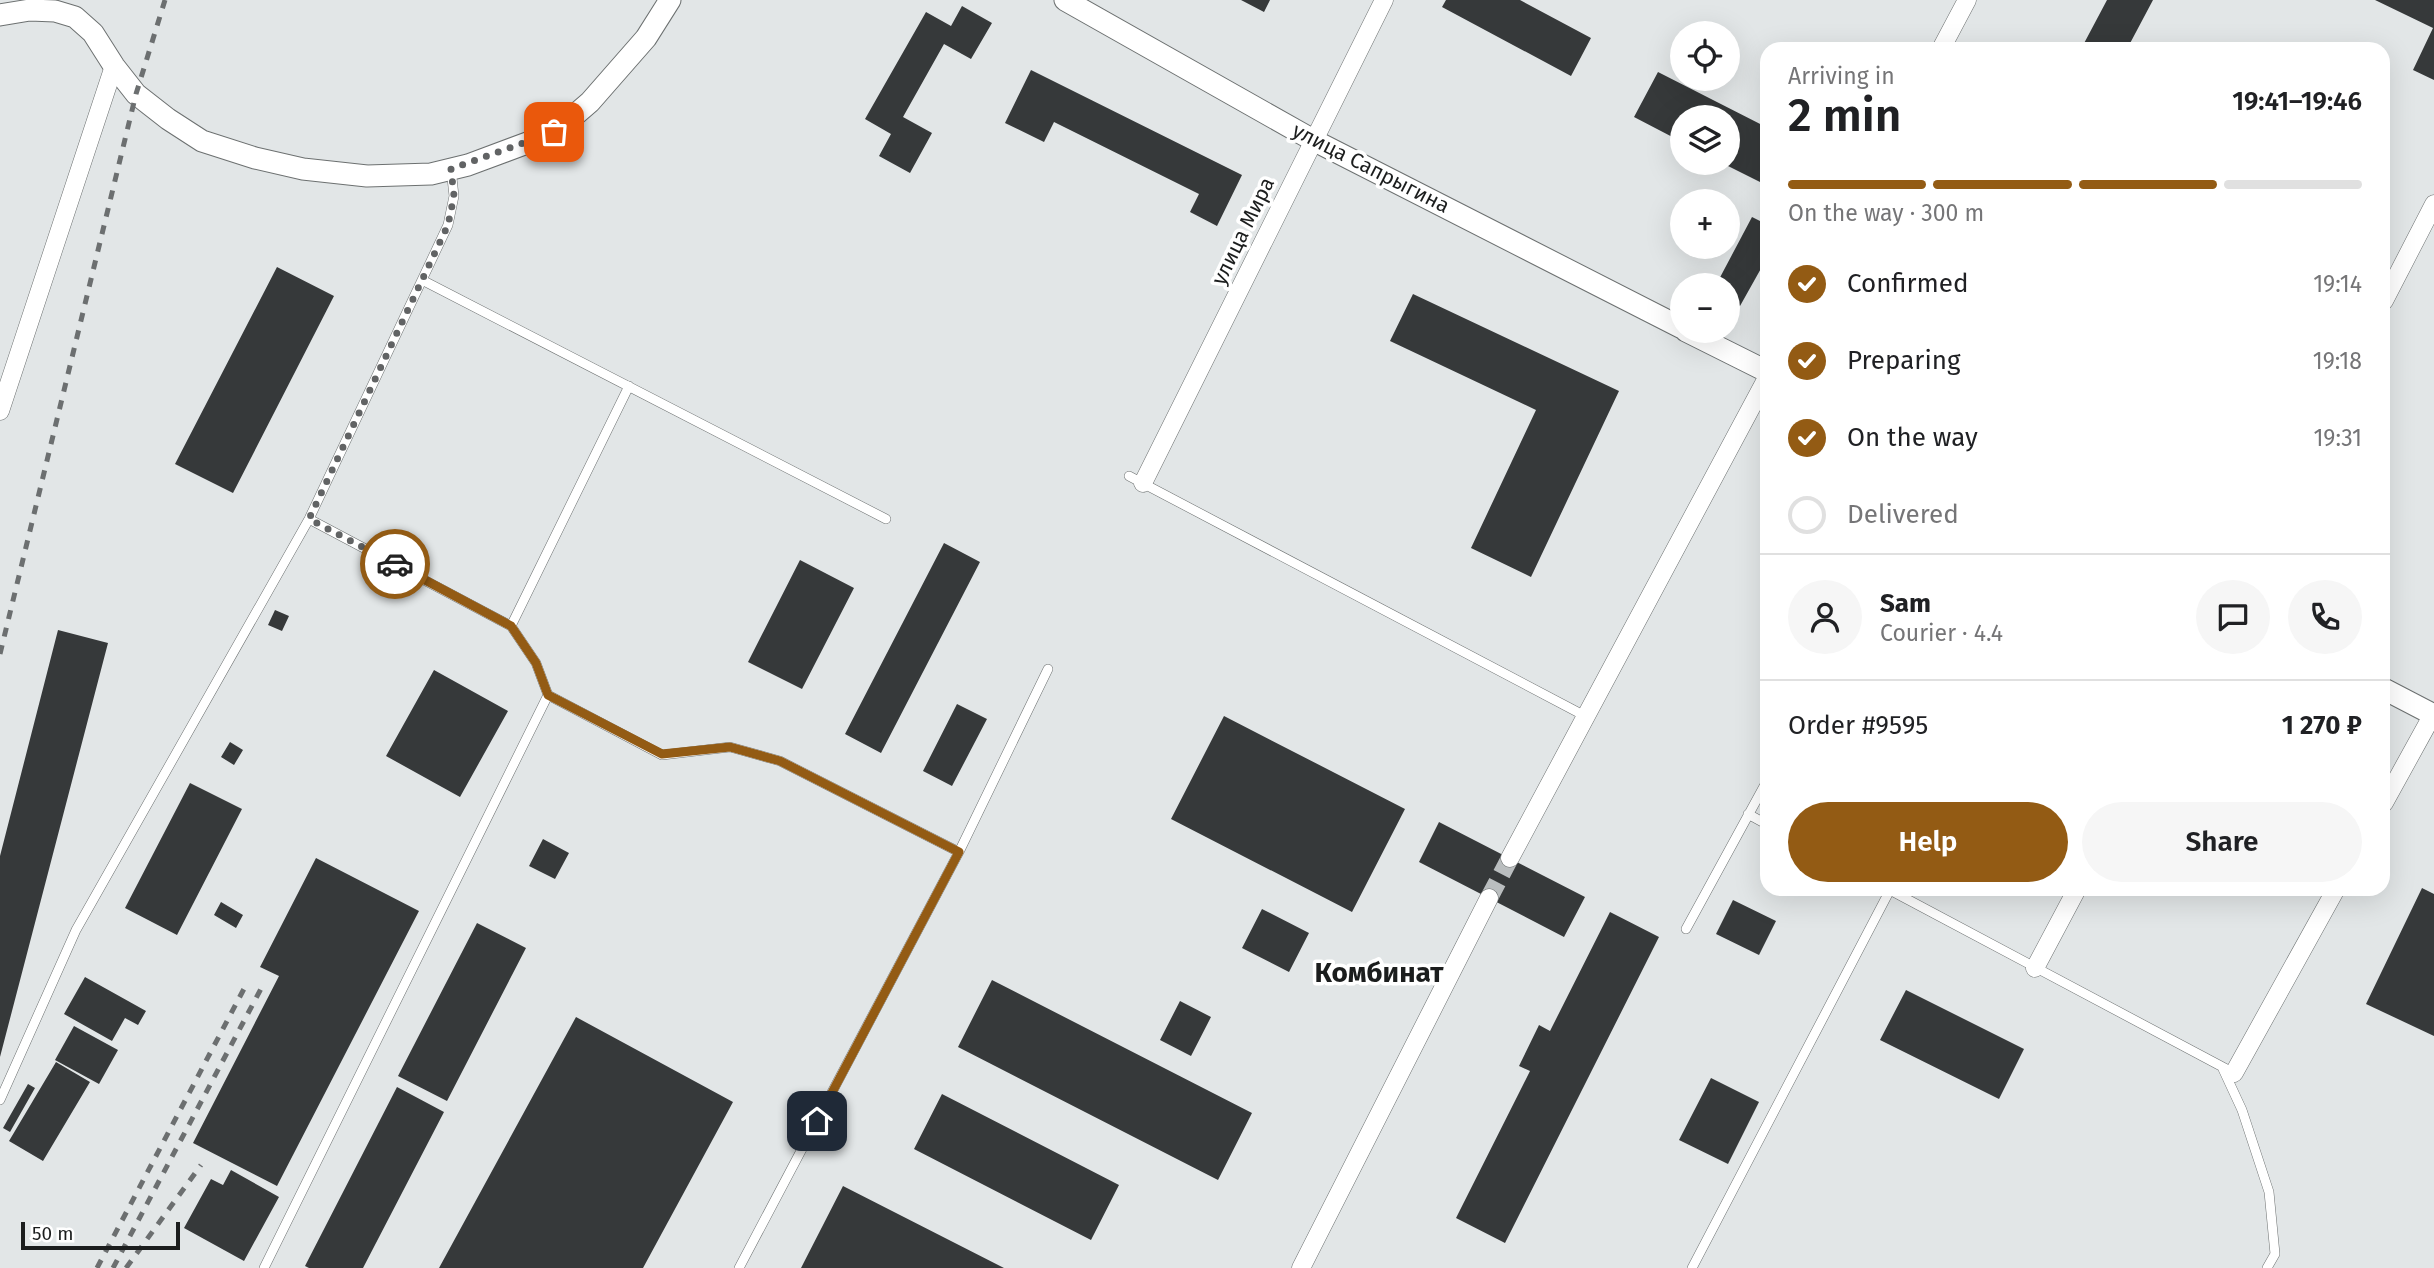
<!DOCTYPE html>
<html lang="en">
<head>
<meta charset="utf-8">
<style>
	body { margin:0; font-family:"Fira Sans",sans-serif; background:#f6f6f6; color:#202124; height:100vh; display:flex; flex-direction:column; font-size:26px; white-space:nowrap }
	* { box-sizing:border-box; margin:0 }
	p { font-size:23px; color:#757577 }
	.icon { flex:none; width:38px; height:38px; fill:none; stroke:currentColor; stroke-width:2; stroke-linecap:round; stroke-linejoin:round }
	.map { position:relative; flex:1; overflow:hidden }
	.side { position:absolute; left:1760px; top:42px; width:630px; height:854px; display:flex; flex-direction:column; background:#fff; border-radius:21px; box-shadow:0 7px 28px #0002 }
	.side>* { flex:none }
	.buttons { position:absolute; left:1670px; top:21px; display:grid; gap:14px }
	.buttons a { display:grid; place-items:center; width:70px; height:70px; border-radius:50%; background:#fff; box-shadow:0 7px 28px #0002; font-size:35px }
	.scale { position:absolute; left:21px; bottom:18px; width:159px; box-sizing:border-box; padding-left:7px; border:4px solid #1b1d1d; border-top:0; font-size:19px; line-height:24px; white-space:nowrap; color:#1b1d1d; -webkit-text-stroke:5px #fff; paint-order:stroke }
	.pin { position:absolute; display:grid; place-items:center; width:60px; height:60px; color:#fff; margin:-30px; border-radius:14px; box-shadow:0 4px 10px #0006 }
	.courier { position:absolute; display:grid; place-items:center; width:70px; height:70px; margin:-35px; border:5px solid #935b14; border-radius:50%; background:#fff; color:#222; box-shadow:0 2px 9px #0007 }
	.overview em { font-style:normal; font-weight:600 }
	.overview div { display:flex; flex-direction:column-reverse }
	.overview { display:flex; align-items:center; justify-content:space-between; height:119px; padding:0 28px }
	h1 { font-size:46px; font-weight:600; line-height:52px }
	.bar { display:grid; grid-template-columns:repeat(4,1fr); gap:10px 7px; align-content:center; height:84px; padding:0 28px }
	.bar i { height:9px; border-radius:5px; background:#e0e0e0 }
	.bar .current { background:#935b14 }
	.bar p { grid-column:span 4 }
	.line { display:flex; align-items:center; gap:18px; padding:0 28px; border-top:2px solid #e0e0e0 }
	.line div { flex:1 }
	.round { display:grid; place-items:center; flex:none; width:74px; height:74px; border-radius:37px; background:#f6f6f6 }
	ol { padding:0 28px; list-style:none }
	li { display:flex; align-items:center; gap:21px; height:77px }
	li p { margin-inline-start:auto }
	li .icon { padding:7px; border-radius:50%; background:#935b14; color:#fff; stroke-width:4 }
	li:last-child { color:#757577 }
	li i { width:38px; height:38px; border:4px solid #e0e0e0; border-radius:50% }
	.button { display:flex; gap:14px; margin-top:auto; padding:14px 28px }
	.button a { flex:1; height:80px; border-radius:42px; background:#935b14; color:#fff; font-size:28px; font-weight:600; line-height:80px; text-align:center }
	.button a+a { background:#f6f6f6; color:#202124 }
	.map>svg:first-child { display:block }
	.building { fill:#36393a }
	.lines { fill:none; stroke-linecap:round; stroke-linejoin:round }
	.minor-tunnel { stroke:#babebf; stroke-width:18; stroke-dasharray:18 9; stroke-linecap:butt }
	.service-casing { stroke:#6c7070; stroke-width:10 }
	.minor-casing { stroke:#6c7070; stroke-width:19 }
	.tertiary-casing { stroke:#6c7070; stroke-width:23 }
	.service { stroke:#fff; stroke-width:9 }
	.minor { stroke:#fff; stroke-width:18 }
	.tertiary { stroke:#fff; stroke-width:21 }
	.rail { stroke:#6c6f70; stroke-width:5; stroke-dasharray:9 9; stroke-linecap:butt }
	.done { stroke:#616364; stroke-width:7; stroke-dasharray:0 12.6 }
	.route { stroke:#935b14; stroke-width:9 }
	.labels { text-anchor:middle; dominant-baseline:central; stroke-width:7; stroke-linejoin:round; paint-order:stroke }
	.street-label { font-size:21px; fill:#1b1d1d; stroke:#fff }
	.district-label { font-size:28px; font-weight:bold; fill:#1b1d1d; stroke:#fff }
</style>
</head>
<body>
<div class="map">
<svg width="2434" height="1268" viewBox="0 0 2434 1268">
	<rect width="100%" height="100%" fill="#e2e6e7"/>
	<path class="building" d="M 1241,0 L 1270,0 L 1264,12 Z
		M 1446,0 L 1520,0 L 1591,38 L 1571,76 L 1442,7 Z
		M 2107,0 L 2153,0 L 2127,49 L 2081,49 Z
		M 2375,0 L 2434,0 L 2434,80 L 2413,70 L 2433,28 Z
		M 962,6 L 992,23 L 971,59 L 944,44 L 903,117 L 932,133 L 910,173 L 879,156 L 891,134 L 865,119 L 926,12 L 951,26 Z
		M 1031,70 L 1242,175 L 1217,226 L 1190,212 L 1199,194 L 1054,122 L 1044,142 L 1005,123 Z
		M 1658,72 L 1768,128 L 1768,186 L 1722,163 L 1727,163 L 1727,117 L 1682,117 L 1682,142 L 1634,117 Z
		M 1752,217 L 1768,225 L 1768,256 L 1740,306 L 1727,299 L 1727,285 L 1716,285 Z
		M 277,267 L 334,296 L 233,493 L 175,464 Z
		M 1413,294 L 1619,391 L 1531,577 L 1471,548 L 1536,410 L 1390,341 Z
		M 944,543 L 980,562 L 881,753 L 845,734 Z
		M 800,560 L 854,588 L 802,689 L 748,662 Z
		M 275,610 L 289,616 L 282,631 L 268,625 Z
		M 58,630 L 108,643 L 0,1057 L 0,856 Z
		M 434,670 L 508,711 L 460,797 L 386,756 Z
		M 957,704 L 987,719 L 952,786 L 923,771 Z
		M 1224,716 L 1405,809 L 1352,912 L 1171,819 Z
		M 230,742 L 243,750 L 234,765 L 221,757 Z
		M 190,783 L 242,809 L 177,935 L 125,908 Z
		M 1439,822 L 1585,897 L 1564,937 L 1419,862 Z
		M 543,839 L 569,853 L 555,879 L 529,866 Z
		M 316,858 L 419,911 L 277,1186 L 193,1143 L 279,976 L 260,967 Z
		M 2422,888 L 2434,894 L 2434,1036 L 2366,1004 Z
		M 1733,900 L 1776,921 L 1759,955 L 1716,934 Z
		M 221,902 L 243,915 L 236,928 L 214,915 Z
		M 1262,909 L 1309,933 L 1289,972 L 1242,948 Z
		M 1610,912 L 1659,937 L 1505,1243 L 1456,1218 L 1530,1071 L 1519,1066 L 1539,1025 L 1550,1031 Z
		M 477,923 L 526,948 L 447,1101 L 398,1076 Z
		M 85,977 L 146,1011 L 138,1025 L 125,1018 L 112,1041 L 64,1014 Z
		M 992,980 L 1252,1113 L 1218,1180 L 958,1047 Z
		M 1906,990 L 2024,1049 L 1999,1099 L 1880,1040 Z
		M 1180,1001 L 1211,1017 L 1191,1056 L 1160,1040 Z
		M 576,1017 L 733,1102 L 643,1268 L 439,1268 Z
		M 74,1026 L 118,1050 L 99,1084 L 55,1060 Z
		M 56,1062 L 90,1082 L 43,1161 L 9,1141 Z
		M 1711,1078 L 1759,1102 L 1728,1164 L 1679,1140 Z
		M 28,1084 L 35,1088 L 10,1132 L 3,1128 Z
		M 397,1087 L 444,1112 L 363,1268 L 309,1268 L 305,1266 Z
		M 942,1094 L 1119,1185 L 1091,1240 L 914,1149 Z
		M 231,1170 L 279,1197 L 244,1261 L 184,1228 L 211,1179 L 223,1185 Z
		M 843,1186 L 1004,1268 L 801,1268 Z"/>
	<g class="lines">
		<path class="minor-tunnel" d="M 1489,898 L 1510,858"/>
		<g class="service-casing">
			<path id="service" d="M 422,280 L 886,519
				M 1129,476 L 1585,716
				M 309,519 L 511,626 L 536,663 L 548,695 L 662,755 L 730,747 L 780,761 L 959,852
				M 511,626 L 629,386
				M 1748,814 L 1768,825
				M 1888,889 L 2234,1073
				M 1686,929 L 1768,779
				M 2223,1069 L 2242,1110 L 2269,1192 L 2275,1254 L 2267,1268
				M 0,1100 L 76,930 L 309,519 L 448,225 L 454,196 L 451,169
				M 264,1268 L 548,695
				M 739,1268 L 959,852 L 1048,669
				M 1692,1268 L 1890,890"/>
		</g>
		<g class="minor-casing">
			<path id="minor" d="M 1941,49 L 1967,0
				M 2384,301 L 2434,204
				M 0,411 L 114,66
				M 1143,483 L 1384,0
				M 2384,803 L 2433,714
				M 1510,858 L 1768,376
				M 2035,968 L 2077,889
				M 2234,1073 L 2336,889
				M 1301,1268 L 1489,898"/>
		</g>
		<g class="tertiary-casing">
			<path id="tertiary" d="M 1065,0 L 1313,140 L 1682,328
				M 0,15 L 30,10 L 55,11 L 75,17 L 93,33 L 114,66 L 136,94 L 168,119 L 202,141 L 255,158 L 303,169 L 367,176 L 431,174 L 468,165 L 554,133 L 590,102 L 646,38 L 670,0
				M 1686,331 L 1768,372
				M 2384,689 L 2434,715"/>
		</g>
		<use href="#service" class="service"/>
		<use href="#minor" class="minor"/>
		<use href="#tertiary" class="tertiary"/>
		<path class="rail" d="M 0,654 L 136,94 L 165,0
			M 97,1268 L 246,985
			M 113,1268 L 263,985
			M 126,1268 L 201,1165"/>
	</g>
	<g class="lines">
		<path class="done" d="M 395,564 L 309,519 L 448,225 L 454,196 L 451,169 L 554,132"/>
		<path class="route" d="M 395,564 L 511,626 L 536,663 L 548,695 L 662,754 L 730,747 L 780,761 L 959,852 L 817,1121"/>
	</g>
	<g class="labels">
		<g class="street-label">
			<text transform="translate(1371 168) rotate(27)">улица Сапрыгина</text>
			<text transform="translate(1243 231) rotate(-64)">улица Мира</text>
		</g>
		<g class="district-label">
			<text x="1379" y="972">Комбинат</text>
		</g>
	</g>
</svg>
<div class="buttons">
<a><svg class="icon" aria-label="locate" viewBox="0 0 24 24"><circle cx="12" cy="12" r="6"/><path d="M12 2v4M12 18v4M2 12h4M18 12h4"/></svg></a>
<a><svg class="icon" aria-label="layers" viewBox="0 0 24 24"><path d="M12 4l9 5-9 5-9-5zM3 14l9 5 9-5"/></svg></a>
<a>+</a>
<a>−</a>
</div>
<div class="scale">50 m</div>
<div class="pin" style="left:554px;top:132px;background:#ea580c"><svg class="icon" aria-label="bag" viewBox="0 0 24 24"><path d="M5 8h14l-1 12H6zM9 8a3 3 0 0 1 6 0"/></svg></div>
<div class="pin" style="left:817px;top:1121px;background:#1f2937"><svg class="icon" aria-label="home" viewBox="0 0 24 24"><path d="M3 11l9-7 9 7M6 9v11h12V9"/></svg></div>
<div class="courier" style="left:395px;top:564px"><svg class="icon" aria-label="car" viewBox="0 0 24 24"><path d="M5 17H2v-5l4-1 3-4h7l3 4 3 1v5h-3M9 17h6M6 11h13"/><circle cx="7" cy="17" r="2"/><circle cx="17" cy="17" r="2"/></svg></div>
<section class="side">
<div class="overview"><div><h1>2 min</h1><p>Arriving in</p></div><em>19:41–19:46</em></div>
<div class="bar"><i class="current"></i><i class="current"></i><i class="current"></i><i></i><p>On the way · 300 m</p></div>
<ol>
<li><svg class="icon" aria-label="check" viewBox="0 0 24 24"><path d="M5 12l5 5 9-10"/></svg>Confirmed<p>19:14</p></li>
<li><svg class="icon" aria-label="check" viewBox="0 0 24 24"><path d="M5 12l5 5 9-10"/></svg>Preparing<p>19:18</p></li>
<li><svg class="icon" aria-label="check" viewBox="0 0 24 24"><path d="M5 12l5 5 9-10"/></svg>On the way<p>19:31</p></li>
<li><i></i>Delivered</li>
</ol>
<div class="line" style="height:126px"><a class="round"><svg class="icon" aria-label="person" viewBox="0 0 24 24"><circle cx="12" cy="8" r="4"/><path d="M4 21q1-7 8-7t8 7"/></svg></a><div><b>Sam</b><p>Courier · 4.4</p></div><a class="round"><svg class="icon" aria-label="chat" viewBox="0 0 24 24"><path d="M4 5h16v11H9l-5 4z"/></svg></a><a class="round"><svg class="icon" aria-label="phone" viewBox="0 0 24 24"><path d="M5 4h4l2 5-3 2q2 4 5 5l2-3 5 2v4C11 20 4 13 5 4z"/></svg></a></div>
<div class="line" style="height:91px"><div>Order #9595</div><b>1 270 ₽</b></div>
<div class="button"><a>Help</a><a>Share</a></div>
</section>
</div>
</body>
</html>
